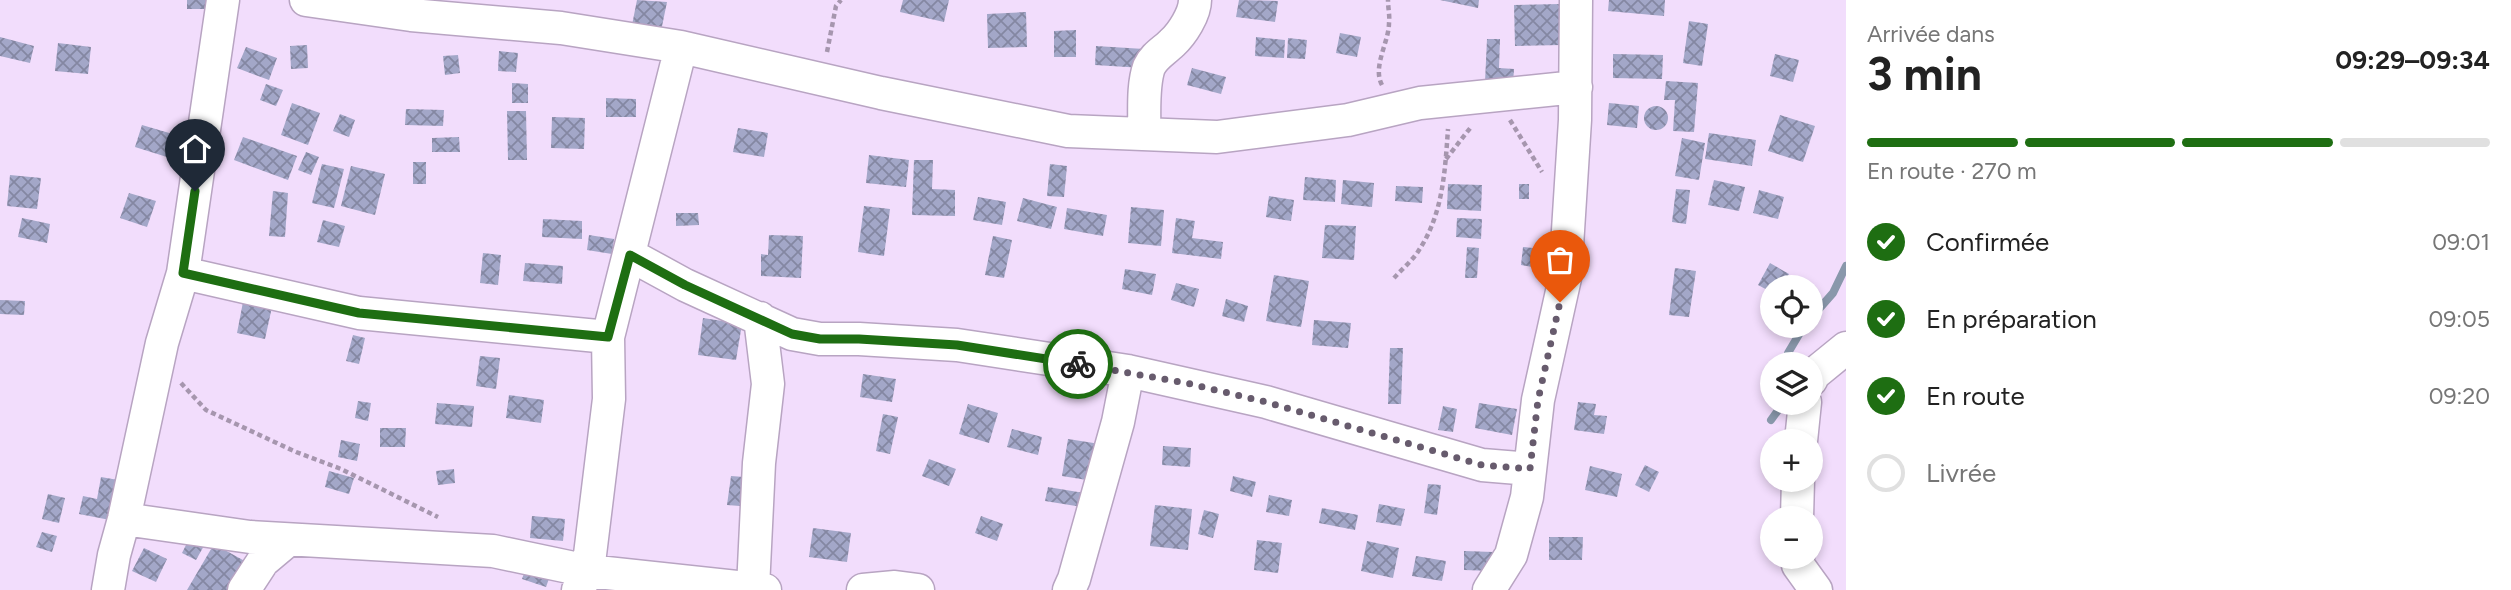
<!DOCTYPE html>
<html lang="fr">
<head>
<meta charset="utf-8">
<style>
	body { margin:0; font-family:Figtree,sans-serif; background:#f2f2f2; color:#222; height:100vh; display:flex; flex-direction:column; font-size:26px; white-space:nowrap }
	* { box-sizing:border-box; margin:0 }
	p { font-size:23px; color:#767676 }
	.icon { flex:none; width:38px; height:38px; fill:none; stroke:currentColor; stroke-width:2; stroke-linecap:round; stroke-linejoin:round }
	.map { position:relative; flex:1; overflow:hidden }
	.sheet { display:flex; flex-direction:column; background:#fff; width:665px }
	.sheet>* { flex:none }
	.buttons { position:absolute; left:1760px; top:275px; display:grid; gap:14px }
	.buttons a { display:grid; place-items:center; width:63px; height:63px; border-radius:50%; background:#fff; box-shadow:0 4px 10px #0003; font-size:35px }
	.pin { position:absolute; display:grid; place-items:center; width:60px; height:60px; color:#fff; margin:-72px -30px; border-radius:50% 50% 50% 0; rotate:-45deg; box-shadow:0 0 7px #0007 }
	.pin .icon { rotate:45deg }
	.courier { position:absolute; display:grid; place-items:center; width:70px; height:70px; margin:-35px; border:5px solid #1e6e12; border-radius:50%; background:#fff; color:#222; box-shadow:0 2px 9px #0007 }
	.summary em { font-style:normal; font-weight:700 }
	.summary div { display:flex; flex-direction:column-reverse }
	.summary { display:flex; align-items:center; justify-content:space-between; height:119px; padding:0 21px }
	h1 { font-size:46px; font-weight:700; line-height:52px }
	.bar { display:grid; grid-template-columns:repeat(4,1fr); gap:10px 7px; align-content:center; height:84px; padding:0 21px }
	.bar i { height:9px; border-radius:5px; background:#e0e0e0 }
	.bar .current { background:#1e6e12 }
	.bar p { grid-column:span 4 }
	ol { padding:0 21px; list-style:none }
	li { display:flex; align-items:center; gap:21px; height:77px }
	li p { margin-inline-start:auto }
	li .icon { padding:7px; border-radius:50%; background:#1e6e12; color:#fff; stroke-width:4 }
	li:last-child { color:#767676 }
	li i { width:38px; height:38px; border:4px solid #e0e0e0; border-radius:50% }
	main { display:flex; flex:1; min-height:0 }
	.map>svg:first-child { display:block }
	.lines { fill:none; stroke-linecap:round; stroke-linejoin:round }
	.stream { stroke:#8998ab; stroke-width:8 }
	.building { fill:url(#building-cross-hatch) }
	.street-casing { stroke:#b8a4c2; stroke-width:35 }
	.path { stroke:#a696ae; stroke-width:4.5; stroke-dasharray:5 3.5; stroke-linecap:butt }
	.street { stroke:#fff; stroke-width:32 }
	.done { stroke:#675b6d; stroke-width:7; stroke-dasharray:0 12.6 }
	.route { stroke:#1e6e12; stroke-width:9 }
</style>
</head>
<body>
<main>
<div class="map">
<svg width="1846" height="590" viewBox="0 0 1846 590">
	<defs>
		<pattern id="building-cross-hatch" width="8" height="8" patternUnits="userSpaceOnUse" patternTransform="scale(1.75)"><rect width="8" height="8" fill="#a3a7c8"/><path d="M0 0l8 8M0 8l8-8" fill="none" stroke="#8487a2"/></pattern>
	</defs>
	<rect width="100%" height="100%" fill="#f2ddfc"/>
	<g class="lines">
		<path class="stream" d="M 1811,318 L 1833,293 L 1846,266
			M 1789,364 L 1788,353 L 1804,326
			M 1771,420 L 1784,402"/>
	</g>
	<path class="building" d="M 187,0 L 209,0 L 209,9 L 187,9 Z
		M 637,0 L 667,2 L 660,36 L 631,30 Z
		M 903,0 L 949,0 L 944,22 L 900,12 Z
		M 1239,0 L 1278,1 L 1275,22 L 1236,17 Z
		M 1440,0 L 1479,0 L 1478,8 Z
		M 1609,0 L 1665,0 L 1664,16 L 1608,11 Z
		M 1561,4 L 1562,45 L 1515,46 L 1514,5 Z
		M 1026,12 L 1027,47 L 988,48 L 987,14 Z
		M 1689,21 L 1708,24 L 1702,66 L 1683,63 Z
		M 1076,30 L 1076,57 L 1054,57 L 1054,31 Z
		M 1340,33 L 1361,37 L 1357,57 L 1336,53 Z
		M 0,37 L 34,46 L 30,63 L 0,56 Z
		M 1256,37 L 1285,40 L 1284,58 L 1255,56 Z
		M 1288,38 L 1307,40 L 1305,59 L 1287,58 Z
		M 1487,39 L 1500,39 L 1499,68 L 1514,69 L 1513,83 L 1485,82 Z
		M 58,43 L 91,47 L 88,74 L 55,71 Z
		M 307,45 L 308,68 L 291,69 L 290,46 Z
		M 1096,46 L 1144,49 L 1143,68 L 1095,65 Z
		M 246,47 L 277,58 L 269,80 L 237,68 Z
		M 499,51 L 518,53 L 516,72 L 498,71 Z
		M 1613,54 L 1663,55 L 1662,79 L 1613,78 Z
		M 1775,54 L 1799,60 L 1793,82 L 1770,76 Z
		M 458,55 L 460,73 L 445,75 L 443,56 Z
		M 1192,68 L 1226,77 L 1221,94 L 1187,85 Z
		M 1666,81 L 1698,83 L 1694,132 L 1673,131 L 1675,100 L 1664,100 Z
		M 512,83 L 528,84 L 528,103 L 512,103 Z
		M 266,84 L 283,90 L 276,106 L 260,100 Z
		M 606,98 L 636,99 L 636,117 L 606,117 Z
		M 292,103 L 320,113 L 308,145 L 281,135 Z
		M 1609,103 L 1639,106 L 1637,128 L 1607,125 Z
		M1644 118a12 12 0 1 1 24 0a12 12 0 1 1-24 0Z
		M 406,109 L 444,110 L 443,126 L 405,125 Z
		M 507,111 L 526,111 L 527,160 L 508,160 Z
		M 340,114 L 355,120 L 349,137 L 333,131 Z
		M 1780,115 L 1815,126 L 1803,162 L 1768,151 Z
		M 552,117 L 585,118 L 584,149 L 551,148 Z
		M 142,125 L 193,140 L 186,163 L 135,147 Z
		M 738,128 L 768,133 L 764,157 L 733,152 Z
		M 1709,133 L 1756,140 L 1752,166 L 1705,159 Z
		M 243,137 L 297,156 L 288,180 L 234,160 Z
		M 459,137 L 460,152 L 432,152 L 432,138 Z
		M 1682,138 L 1705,143 L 1699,180 L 1675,176 Z
		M 306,152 L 319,157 L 311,175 L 298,170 Z
		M 869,155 L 909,160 L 906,187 L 866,183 Z
		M 914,160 L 933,160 L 932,189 L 955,190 L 955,216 L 912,215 Z
		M 413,162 L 426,162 L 426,184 L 413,184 Z
		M 322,164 L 344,169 L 334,208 L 312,203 Z
		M 1050,164 L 1067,166 L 1064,197 L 1047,196 Z
		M 351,166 L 385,174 L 375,215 L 341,206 Z
		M 10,175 L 41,178 L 37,209 L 7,206 Z
		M 1305,177 L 1336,180 L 1335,202 L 1303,200 Z
		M 1343,180 L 1374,183 L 1372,207 L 1341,204 Z
		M 1714,180 L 1745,187 L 1739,211 L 1708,205 Z
		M 1448,184 L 1482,185 L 1481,211 L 1447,209 Z
		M 1519,184 L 1529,184 L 1529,199 L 1519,199 Z
		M 1396,186 L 1423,187 L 1422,203 L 1395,201 Z
		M 1676,189 L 1690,190 L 1686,224 L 1672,222 Z
		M 1759,190 L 1784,197 L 1778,219 L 1753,213 Z
		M 273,191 L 288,193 L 285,237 L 269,236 Z
		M 129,193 L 156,201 L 147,227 L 120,218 Z
		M 1269,196 L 1294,200 L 1291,221 L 1266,217 Z
		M 978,197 L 1006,202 L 1002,225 L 973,220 Z
		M 1023,198 L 1057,207 L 1051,229 L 1017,221 Z
		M 864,206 L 890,209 L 884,256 L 858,252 Z
		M 1131,207 L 1164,210 L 1161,246 L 1128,243 Z
		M 1067,208 L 1107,215 L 1103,236 L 1064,229 Z
		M 676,213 L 698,213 L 699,225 L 676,226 Z
		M 22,218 L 50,224 L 47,243 L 18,237 Z
		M 1176,218 L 1195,221 L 1192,238 L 1223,242 L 1221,259 L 1172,253 Z
		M 1457,218 L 1482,219 L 1481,239 L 1456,237 Z
		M 543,219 L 582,221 L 582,239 L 542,237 Z
		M 323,220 L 345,226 L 339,247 L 317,242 Z
		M 1325,225 L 1356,226 L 1354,260 L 1322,258 Z
		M 589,235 L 614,239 L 612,254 L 587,250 Z
		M 769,235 L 803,236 L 801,278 L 761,276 L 761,254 L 768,255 Z
		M 993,236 L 1012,240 L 1004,278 L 985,275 Z
		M 1467,247 L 1479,248 L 1477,278 L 1465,278 Z
		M 1523,247 L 1541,249 L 1538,268 L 1521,265 Z
		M 483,253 L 501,255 L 498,285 L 480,283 Z
		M 525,263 L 563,266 L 562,284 L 523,281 Z
		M 1770,263 L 1789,274 L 1782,287 L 1773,287 L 1773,293 L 1758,285 Z
		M 1675,268 L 1696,271 L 1689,317 L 1669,315 Z
		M 1125,269 L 1156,274 L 1152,295 L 1122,289 Z
		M 1274,275 L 1309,281 L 1301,327 L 1266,321 Z
		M 1176,283 L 1199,289 L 1194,307 L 1171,300 Z
		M 1226,299 L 1248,306 L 1244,322 L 1222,316 Z
		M 0,300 L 25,301 L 24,315 L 0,314 Z
		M 243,302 L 272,307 L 265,339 L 237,333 Z
		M 703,318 L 742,324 L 736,360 L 698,355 Z
		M 1314,320 L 1351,323 L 1348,348 L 1312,345 Z
		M 353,335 L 365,338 L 359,364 L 346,361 Z
		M 1390,348 L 1403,348 L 1401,404 L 1388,404 Z
		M 480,356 L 500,358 L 496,389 L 476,386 Z
		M 863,374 L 896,379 L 892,402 L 860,397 Z
		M 509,395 L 544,400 L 541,423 L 506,418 Z
		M 358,401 L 371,403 L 368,421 L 355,418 Z
		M 1578,402 L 1596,404 L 1594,415 L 1607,416 L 1604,434 L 1574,430 Z
		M 437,403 L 474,406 L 472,427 L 435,424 Z
		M 1479,403 L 1517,409 L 1512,435 L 1475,428 Z
		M 968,404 L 998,413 L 989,443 L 959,434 Z
		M 1443,406 L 1457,409 L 1453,432 L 1438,430 Z
		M 883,414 L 898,417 L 890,454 L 876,451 Z
		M 380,428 L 406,428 L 405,447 L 380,447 Z
		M 1012,429 L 1042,437 L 1038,455 L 1007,447 Z
		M 1068,439 L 1100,444 L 1093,481 L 1062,476 Z
		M 341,440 L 360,444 L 357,461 L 338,457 Z
		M 1163,446 L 1191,448 L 1190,467 L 1162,465 Z
		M 929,459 L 956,469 L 949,486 L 922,476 Z
		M 1645,465 L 1659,472 L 1649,492 L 1635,485 Z
		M 1590,466 L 1622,474 L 1617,497 L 1585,490 Z
		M 454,469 L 455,483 L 438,485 L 436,471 Z
		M 329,471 L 354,478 L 349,494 L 325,487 Z
		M 731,476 L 744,477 L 740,506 L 727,505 Z
		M 1233,476 L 1256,482 L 1252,497 L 1230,491 Z
		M 101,477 L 118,480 L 110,520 L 79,514 L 83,496 L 97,499 Z
		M 1428,484 L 1441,485 L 1437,515 L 1424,513 Z
		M 1048,487 L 1084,493 L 1082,507 L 1045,501 Z
		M 48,494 L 65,498 L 59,523 L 42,519 Z
		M 1269,495 L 1292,500 L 1289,516 L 1266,512 Z
		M 1379,504 L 1405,509 L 1401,526 L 1376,522 Z
		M 1155,505 L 1192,509 L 1188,550 L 1150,546 Z
		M 1322,508 L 1358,515 L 1355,530 L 1319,523 Z
		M 1204,510 L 1219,514 L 1213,538 L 1198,534 Z
		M 532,516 L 565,519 L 563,541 L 530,538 Z
		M 981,516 L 1003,524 L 997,541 L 975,533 Z
		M 813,528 L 851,533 L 847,562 L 809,557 Z
		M 42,532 L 57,536 L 52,552 L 36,547 Z
		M 190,537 L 205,544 L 196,560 L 182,553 Z
		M 1549,537 L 1583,537 L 1582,560 L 1549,560 Z
		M 1257,540 L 1282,543 L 1278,573 L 1254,570 Z
		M 1367,541 L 1399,548 L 1393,578 L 1361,571 Z
		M 214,544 L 250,564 L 236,590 L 187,590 Z
		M 144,548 L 167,559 L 156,582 L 132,571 Z
		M 1464,551 L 1493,552 L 1492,571 L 1464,570 Z
		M 1416,556 L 1446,561 L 1442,581 L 1412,576 Z
		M 527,565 L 551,573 L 546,587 L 522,579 Z"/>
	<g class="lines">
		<g class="street-casing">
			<path id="street" d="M 306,0 L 411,15 L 561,28 L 681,47 L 881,93 L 1068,131 L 1217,137 L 1348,120 L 1420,103 L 1576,87
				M 1144,134 C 1145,114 1142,87 1149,67 C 1154,56 1164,51 1172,43 C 1182,34 1195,14 1195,0
				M 630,255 L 685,285 L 792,334 L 820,339 L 859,339 L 957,345 L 1128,371 L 1266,402 L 1482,465 L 1530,469
				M 183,273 L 359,313 L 608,337
				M 1811,380 L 1814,374 L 1846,348
				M 1801,441 L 1805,402
				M 1797,518 L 1798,480
				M 124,519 L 250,537 L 493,551 L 588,571 L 765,590
				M 1798,556 L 1798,565 L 1816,590
				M 753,588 L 759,463 L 768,384 L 760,318
				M 108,590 L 114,555 L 124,519 L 162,343 L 183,273 L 223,0
				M 244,590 L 263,561 L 288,540
				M 578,590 L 588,571 L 609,399 L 608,337 L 681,47
				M 863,590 L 895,587 L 918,590
				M 1069,590 L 1074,579 L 1118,422 L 1128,371
				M 1489,590 L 1511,555 L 1527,497 L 1538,400 L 1565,278 L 1575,120 L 1576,0"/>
		</g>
		<path class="path" d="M 827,52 L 836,6 L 841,0
			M 1382,85 C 1372,67 1389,42 1389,23 C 1390,16 1388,8 1388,0
			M 1510,120 L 1542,172
			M 1446,159 L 1471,127
			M 1394,278 C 1402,269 1413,260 1419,250 C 1443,214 1445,171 1448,129
			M 181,383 L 206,410 L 296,452 L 341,469 L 438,517"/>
		<use href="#street" class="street"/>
	</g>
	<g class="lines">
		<path class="done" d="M 1078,364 L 1186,383 L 1266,402 L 1482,465 L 1530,469 L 1538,400 L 1560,302"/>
		<path class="route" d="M 195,191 L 183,273 L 359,313 L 608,337 L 630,255 L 685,285 L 792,334 L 820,339 L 859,339 L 957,345 L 1078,364"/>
	</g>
</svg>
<div class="buttons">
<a><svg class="icon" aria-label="locate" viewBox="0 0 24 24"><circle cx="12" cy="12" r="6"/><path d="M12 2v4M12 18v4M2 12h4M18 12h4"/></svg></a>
<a><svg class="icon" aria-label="layers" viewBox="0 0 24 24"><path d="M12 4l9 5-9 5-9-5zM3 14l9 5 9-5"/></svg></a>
<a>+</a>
<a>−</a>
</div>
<div class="pin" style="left:1560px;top:302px;background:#ea580c"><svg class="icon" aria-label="bag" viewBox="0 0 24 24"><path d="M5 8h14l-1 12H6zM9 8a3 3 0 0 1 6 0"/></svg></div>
<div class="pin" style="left:195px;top:191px;background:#1f2937"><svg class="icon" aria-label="home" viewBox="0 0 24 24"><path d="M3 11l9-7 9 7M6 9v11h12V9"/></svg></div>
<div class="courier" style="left:1078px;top:364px"><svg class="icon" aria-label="bike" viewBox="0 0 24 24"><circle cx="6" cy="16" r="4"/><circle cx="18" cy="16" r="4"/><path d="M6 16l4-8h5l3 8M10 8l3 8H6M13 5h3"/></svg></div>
</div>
<section class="sheet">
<div class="summary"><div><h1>3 min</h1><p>Arrivée dans</p></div><em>09:29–09:34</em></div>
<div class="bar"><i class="current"></i><i class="current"></i><i class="current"></i><i></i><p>En route · 270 m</p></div>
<ol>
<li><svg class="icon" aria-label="check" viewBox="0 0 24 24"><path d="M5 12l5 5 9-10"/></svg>Confirmée<p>09:01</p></li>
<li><svg class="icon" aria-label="check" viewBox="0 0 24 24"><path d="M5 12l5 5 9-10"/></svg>En préparation<p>09:05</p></li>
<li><svg class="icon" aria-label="check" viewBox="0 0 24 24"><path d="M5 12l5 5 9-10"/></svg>En route<p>09:20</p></li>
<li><i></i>Livrée</li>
</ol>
</section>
</main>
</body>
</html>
